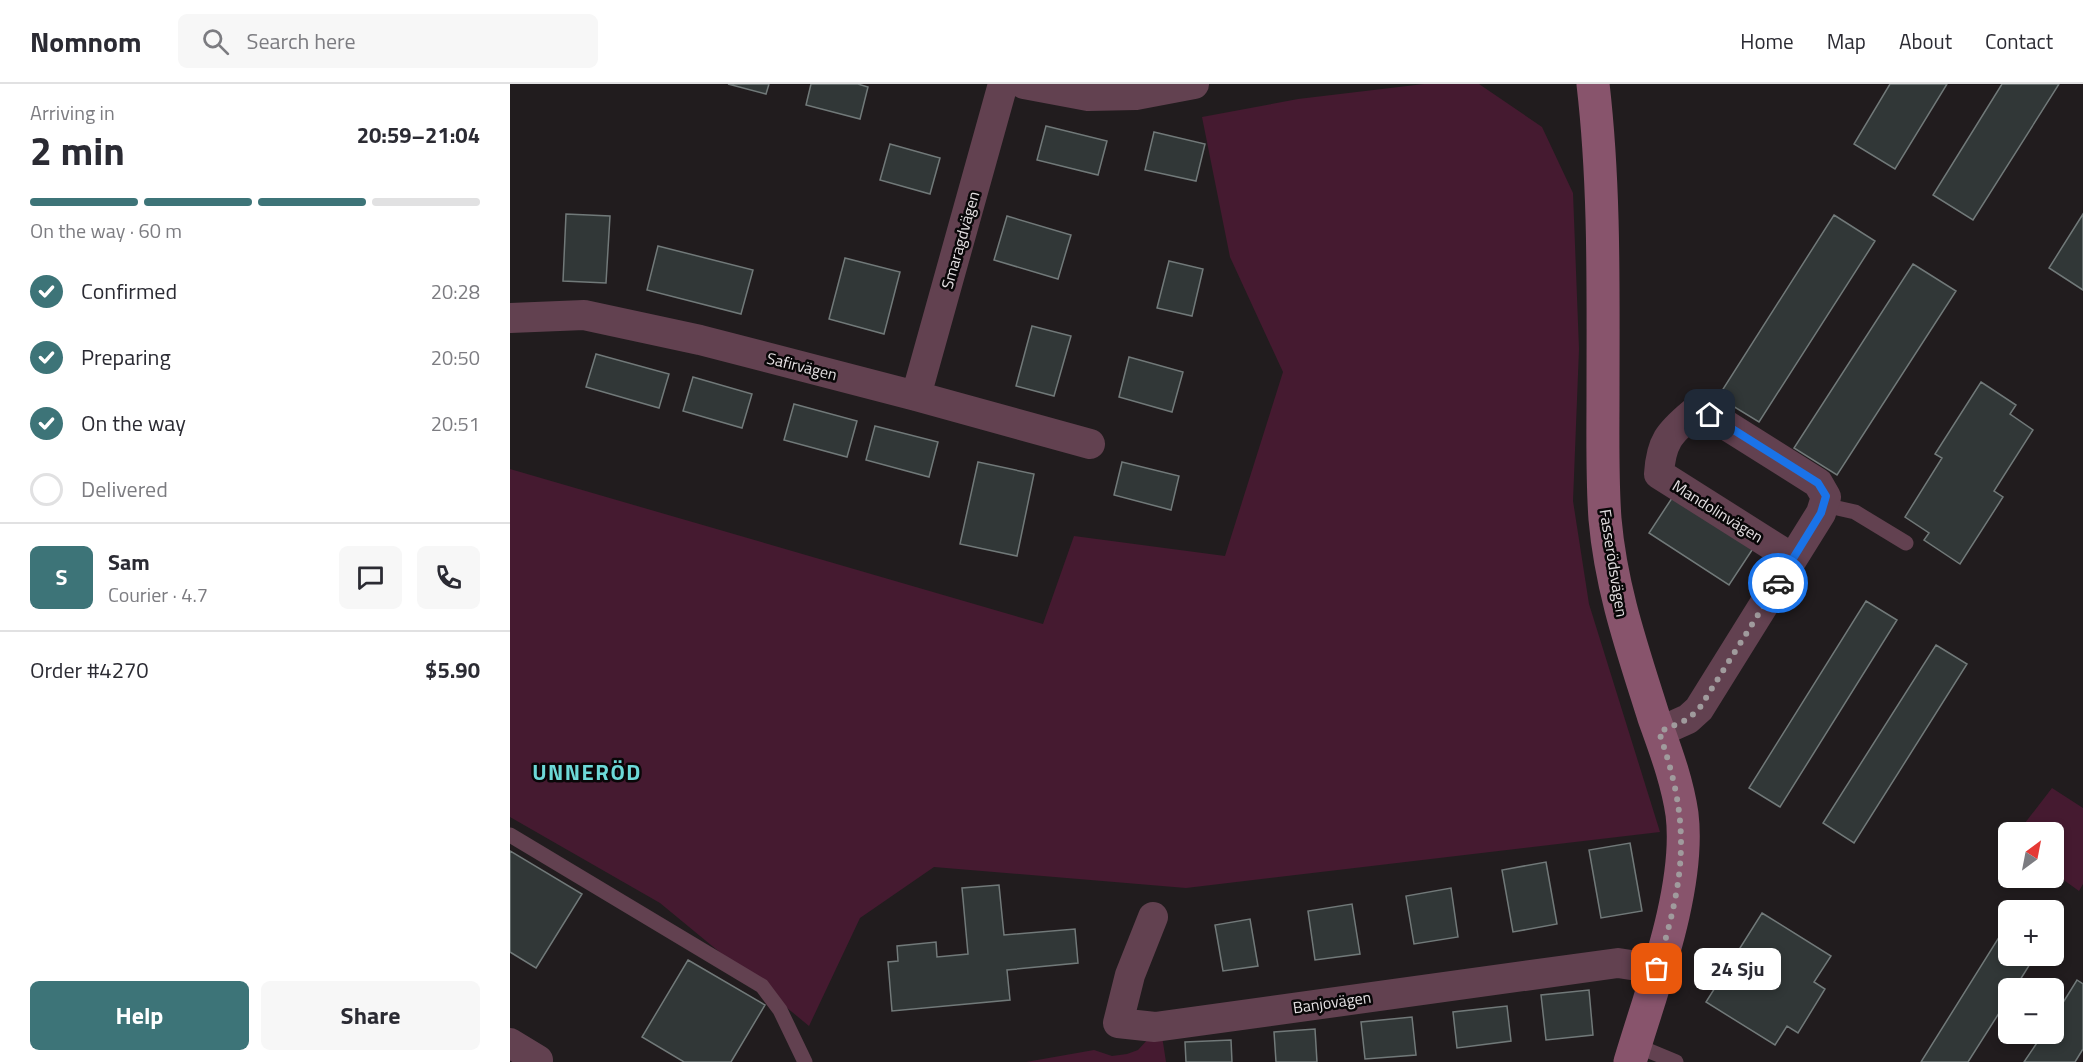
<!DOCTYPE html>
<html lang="en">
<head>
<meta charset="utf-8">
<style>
	body { margin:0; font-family:"Titillium Web",sans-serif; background:#f7f7f7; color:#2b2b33; height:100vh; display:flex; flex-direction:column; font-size:22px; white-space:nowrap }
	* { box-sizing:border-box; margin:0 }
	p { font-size:20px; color:#7c7c81 }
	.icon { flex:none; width:33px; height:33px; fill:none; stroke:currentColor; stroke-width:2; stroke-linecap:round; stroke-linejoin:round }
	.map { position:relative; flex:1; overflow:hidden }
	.panel { display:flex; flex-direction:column; background:#fff; width:510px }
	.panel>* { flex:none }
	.needle { width:39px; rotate:32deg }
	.tools { position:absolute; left:1488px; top:738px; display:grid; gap:12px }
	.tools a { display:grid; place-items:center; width:66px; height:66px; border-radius:9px; background:#fff; box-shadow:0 3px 9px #0003; font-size:30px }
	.pin { position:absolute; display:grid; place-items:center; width:51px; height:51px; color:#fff; margin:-26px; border-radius:12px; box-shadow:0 3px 9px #0006 }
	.courier { position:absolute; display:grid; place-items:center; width:60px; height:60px; margin:-30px; border:4px solid #1a73e8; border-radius:50%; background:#fff; color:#222; box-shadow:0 2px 8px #0007 }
	.bubble { position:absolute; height:42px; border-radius:9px; background:#fff; box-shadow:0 3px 9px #0003; font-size:20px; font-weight:700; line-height:42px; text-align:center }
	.summary em { font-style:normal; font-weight:700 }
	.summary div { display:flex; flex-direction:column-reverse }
	.summary { display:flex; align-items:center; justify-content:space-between; height:102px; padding:0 30px }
	h1 { font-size:39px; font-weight:700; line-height:45px }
	.bar { display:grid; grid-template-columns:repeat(4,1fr); gap:9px 6px; align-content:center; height:72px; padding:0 30px }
	.bar i { height:8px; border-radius:4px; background:#e1e1e2 }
	.bar .selected { background:#3d7478 }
	.bar p { grid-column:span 4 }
	.line { display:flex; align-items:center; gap:15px; padding:0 30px; border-top:2px solid #e1e1e2 }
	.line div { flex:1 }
	.round { display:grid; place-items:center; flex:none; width:63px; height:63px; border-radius:9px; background:#f7f7f7 }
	ol { padding:0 30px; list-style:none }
	li { display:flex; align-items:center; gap:18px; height:66px }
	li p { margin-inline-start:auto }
	li .icon { padding:6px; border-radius:50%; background:#3d7478; color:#fff; stroke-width:4 }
	li:last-child { color:#7c7c81 }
	li i { width:33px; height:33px; border:3px solid #e1e1e2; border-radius:50% }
	.cta { display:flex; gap:12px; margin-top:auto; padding:12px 30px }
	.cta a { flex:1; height:69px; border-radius:9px; background:#3d7478; color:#fff; font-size:24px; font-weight:700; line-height:69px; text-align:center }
	.cta a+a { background:#f7f7f7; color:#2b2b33 }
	header { display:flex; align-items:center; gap:36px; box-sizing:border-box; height:84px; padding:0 30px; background:#fff; border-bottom:2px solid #e1e1e2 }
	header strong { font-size:28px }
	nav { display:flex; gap:33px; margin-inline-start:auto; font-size:21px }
	.search { width:420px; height:54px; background:#f7f7f7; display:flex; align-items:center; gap:15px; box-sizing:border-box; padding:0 21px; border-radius:9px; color:#7c7c81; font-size:22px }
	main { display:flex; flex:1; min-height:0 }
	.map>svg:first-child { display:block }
	.green { fill:#451a30 }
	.building { fill:#313737; stroke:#717979; stroke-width:1.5 }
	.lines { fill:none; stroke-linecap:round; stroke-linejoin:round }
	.lane { stroke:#624150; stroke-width:15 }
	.street { stroke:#624150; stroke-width:30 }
	.secondary { stroke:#88546c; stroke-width:33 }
	.done { stroke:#a09b9d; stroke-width:6; stroke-dasharray:0 10.8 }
	.route { stroke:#1a73e8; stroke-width:8 }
	.labels { text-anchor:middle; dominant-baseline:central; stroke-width:5; stroke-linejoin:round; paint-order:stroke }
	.street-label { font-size:16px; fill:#e4e0e2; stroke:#090708 }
	.district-label { font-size:22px; font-weight:bold; letter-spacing:1.5px; fill:#6dd9d8; stroke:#090708 }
</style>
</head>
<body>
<header>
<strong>Nomnom</strong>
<div class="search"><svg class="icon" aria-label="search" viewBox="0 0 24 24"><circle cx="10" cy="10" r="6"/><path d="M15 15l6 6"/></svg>Search here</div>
<nav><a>Home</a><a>Map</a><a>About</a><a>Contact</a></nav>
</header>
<main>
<section class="panel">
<div class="summary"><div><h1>2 min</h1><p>Arriving in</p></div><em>20:59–21:04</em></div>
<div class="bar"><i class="selected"></i><i class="selected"></i><i class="selected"></i><i></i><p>On the way · 60 m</p></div>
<ol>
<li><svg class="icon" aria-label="check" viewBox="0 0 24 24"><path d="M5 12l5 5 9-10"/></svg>Confirmed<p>20:28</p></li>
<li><svg class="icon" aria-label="check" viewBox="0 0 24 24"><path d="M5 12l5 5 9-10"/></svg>Preparing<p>20:50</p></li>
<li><svg class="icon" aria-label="check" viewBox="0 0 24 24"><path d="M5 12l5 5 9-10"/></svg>On the way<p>20:51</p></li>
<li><i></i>Delivered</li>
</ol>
<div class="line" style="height:108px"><b class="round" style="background:#3d7478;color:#fff">S</b><div><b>Sam</b><p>Courier · 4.7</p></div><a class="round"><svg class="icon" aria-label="chat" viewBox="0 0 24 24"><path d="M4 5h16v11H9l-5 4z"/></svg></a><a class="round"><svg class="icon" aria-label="phone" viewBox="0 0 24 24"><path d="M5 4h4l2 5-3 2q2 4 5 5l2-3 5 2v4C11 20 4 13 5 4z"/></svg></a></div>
<div class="line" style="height:78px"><div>Order #4270</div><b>$5.90</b></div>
<div class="cta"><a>Help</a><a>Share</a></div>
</section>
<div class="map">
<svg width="1573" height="978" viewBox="0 0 1573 978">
	<rect width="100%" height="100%" fill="#211c1e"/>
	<path class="green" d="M 914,0 L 969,0 L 1032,43 L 1063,109 L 1069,265 L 1063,417 L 1079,520 L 1150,748 L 676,804 L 424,783 L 350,834 L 299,942 L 150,819 L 0,733 L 0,385 L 533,540 L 564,452 L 715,472 L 773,288 L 720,173 L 692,33 L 788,15 Z
		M 1542,704 L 1573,724 L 1573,800 L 1569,807 L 1544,789 L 1544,748 L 1508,748 Z
		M 652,952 L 656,978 L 516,978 L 584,966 L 602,972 L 617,970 L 628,966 L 639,954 Z"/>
	<path class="building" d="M 218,0 L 259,0 L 256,10 Z
		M 301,0 L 348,0 L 358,3 L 350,35 L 296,21 Z
		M 1380,0 L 1437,0 L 1385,85 L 1344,60 Z
		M 1492,0 L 1549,0 L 1463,136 L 1423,111 Z
		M 536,42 L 597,57 L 588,91 L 527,76 Z
		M 644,48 L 695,60 L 686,97 L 635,86 Z
		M 380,60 L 430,74 L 420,110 L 370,96 Z
		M 56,130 L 100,132 L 96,199 L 53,197 Z
		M 1573,130 L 1573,206 L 1539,184 Z
		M 1324,131 L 1365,157 L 1249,338 L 1208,313 Z
		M 497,132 L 561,151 L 548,195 L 484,176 Z
		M 148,162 L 243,186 L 231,230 L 137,206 Z
		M 335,174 L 390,188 L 374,250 L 319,235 Z
		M 659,177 L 693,185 L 682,232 L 647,224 Z
		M 1403,180 L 1446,207 L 1327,391 L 1284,364 Z
		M 522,242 L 561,252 L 544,312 L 506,302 Z
		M 86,270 L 159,290 L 149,324 L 76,303 Z
		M 619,273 L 673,288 L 662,328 L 609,313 Z
		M 183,293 L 242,310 L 232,344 L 173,327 Z
		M 1471,298 L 1506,321 L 1500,330 L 1523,346 L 1484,407 L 1493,413 L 1450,480 L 1414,456 L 1419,449 L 1395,433 L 1432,374 L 1425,370 Z
		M 284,320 L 347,337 L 337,373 L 274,356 Z
		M 365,342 L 428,358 L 419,393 L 356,376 Z
		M 468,378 L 524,390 L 507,472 L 450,460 Z
		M 612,378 L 669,392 L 661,426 L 604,411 Z
		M 1166,408 L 1246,460 L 1219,501 L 1139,449 Z
		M 1356,517 L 1387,536 L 1270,723 L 1239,704 Z
		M 1426,561 L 1457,580 L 1344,759 L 1313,739 Z
		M 1120,759 L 1132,827 L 1091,834 L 1079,766 Z
		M 0,767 L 72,810 L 26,884 L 0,868 Z
		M 1036,778 L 1047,840 L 1003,848 L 992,786 Z
		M 489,801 L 494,851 L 565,845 L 568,879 L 497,886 L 500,916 L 382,927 L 378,878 L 388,877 L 387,862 L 426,858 L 427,873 L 458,870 L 452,804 Z
		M 941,804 L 948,853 L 904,860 L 896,812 Z
		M 842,820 L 850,870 L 805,876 L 798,827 Z
		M 1252,829 L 1321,872 L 1304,898 L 1315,905 L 1288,949 L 1277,942 L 1265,961 L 1196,918 Z
		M 740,835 L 748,882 L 713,887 L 705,841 Z
		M 1491,850 L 1498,855 L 1498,872 L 1525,872 L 1505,904 L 1498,904 L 1498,915 L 1458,978 L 1411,978 Z
		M 178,876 L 255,921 L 221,978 L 174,978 L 132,953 Z
		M 1567,896 L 1573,900 L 1573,965 L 1565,978 L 1514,978 L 1533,950 L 1544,950 L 1544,933 Z
		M 1079,906 L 1083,951 L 1036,956 L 1031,911 Z
		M 997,922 L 1001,957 L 947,964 L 943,928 Z
		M 902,933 L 906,971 L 855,975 L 851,938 Z
		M 805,945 L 807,978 L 766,978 L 764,948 Z
		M 721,956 L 722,978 L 676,978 L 675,958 Z"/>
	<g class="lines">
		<path class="lane" d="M 1314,421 L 1345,428 L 1396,459
			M 0,751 L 252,902 L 270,926 L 295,978
			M 1125,961 L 1166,978"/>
		<path class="street" d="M 514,0 L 578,12 L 626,11 L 684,0
			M 0,234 L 74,231 L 190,256 L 406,312 L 580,360
			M 406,312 L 493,0
			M 1149,648 L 1178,635 L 1189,625 L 1311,429 L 1316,413 L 1308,399 L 1200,331 L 1183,329 C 1159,349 1151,358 1149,390 L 1282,474
			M 643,833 L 620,891 L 608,939 L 645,943 L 1108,879 L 1147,885
			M 0,959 L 28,976"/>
		<path class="secondary" d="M 1083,0 C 1095,103 1093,207 1093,310 C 1093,351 1092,394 1095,435 C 1101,505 1123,567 1144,634 C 1155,665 1167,696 1172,730 C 1181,804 1141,907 1120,978"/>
	</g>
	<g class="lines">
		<path class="done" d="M 1147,885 C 1175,791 1182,743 1149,648 L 1178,635 L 1189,625 L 1268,499"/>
		<path class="route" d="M 1200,331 L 1308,399 L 1316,412 L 1311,429 L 1268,499"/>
	</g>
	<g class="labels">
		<g class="street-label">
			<text transform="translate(450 156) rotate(-74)">Smaragdvägen</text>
			<text transform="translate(292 282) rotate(14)">Safirvägen</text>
			<text transform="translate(1208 427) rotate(32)">Mandolinvägen</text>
			<text transform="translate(1104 479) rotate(81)">Fasserödsvägen</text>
			<text transform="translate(822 918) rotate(-8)">Banjovägen</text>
		</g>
		<g class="district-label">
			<text x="77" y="688">UNNERÖD</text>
		</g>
	</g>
</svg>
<div class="tools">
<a><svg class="needle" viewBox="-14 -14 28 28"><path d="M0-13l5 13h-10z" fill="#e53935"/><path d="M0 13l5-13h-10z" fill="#7c7c81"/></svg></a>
<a>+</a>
<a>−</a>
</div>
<div class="pin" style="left:1147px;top:885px;background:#ea580c"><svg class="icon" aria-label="bag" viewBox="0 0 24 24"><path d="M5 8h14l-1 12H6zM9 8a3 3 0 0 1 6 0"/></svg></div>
<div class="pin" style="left:1200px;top:331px;background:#1f2937"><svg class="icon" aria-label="home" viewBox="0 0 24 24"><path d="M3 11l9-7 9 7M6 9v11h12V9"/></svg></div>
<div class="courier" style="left:1268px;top:499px"><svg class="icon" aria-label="car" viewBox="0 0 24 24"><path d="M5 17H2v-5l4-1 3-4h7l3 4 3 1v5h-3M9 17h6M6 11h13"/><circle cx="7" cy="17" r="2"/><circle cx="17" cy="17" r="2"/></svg></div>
<div class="bubble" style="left:1184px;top:864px;width:87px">24 Sju</div>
</div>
</main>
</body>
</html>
